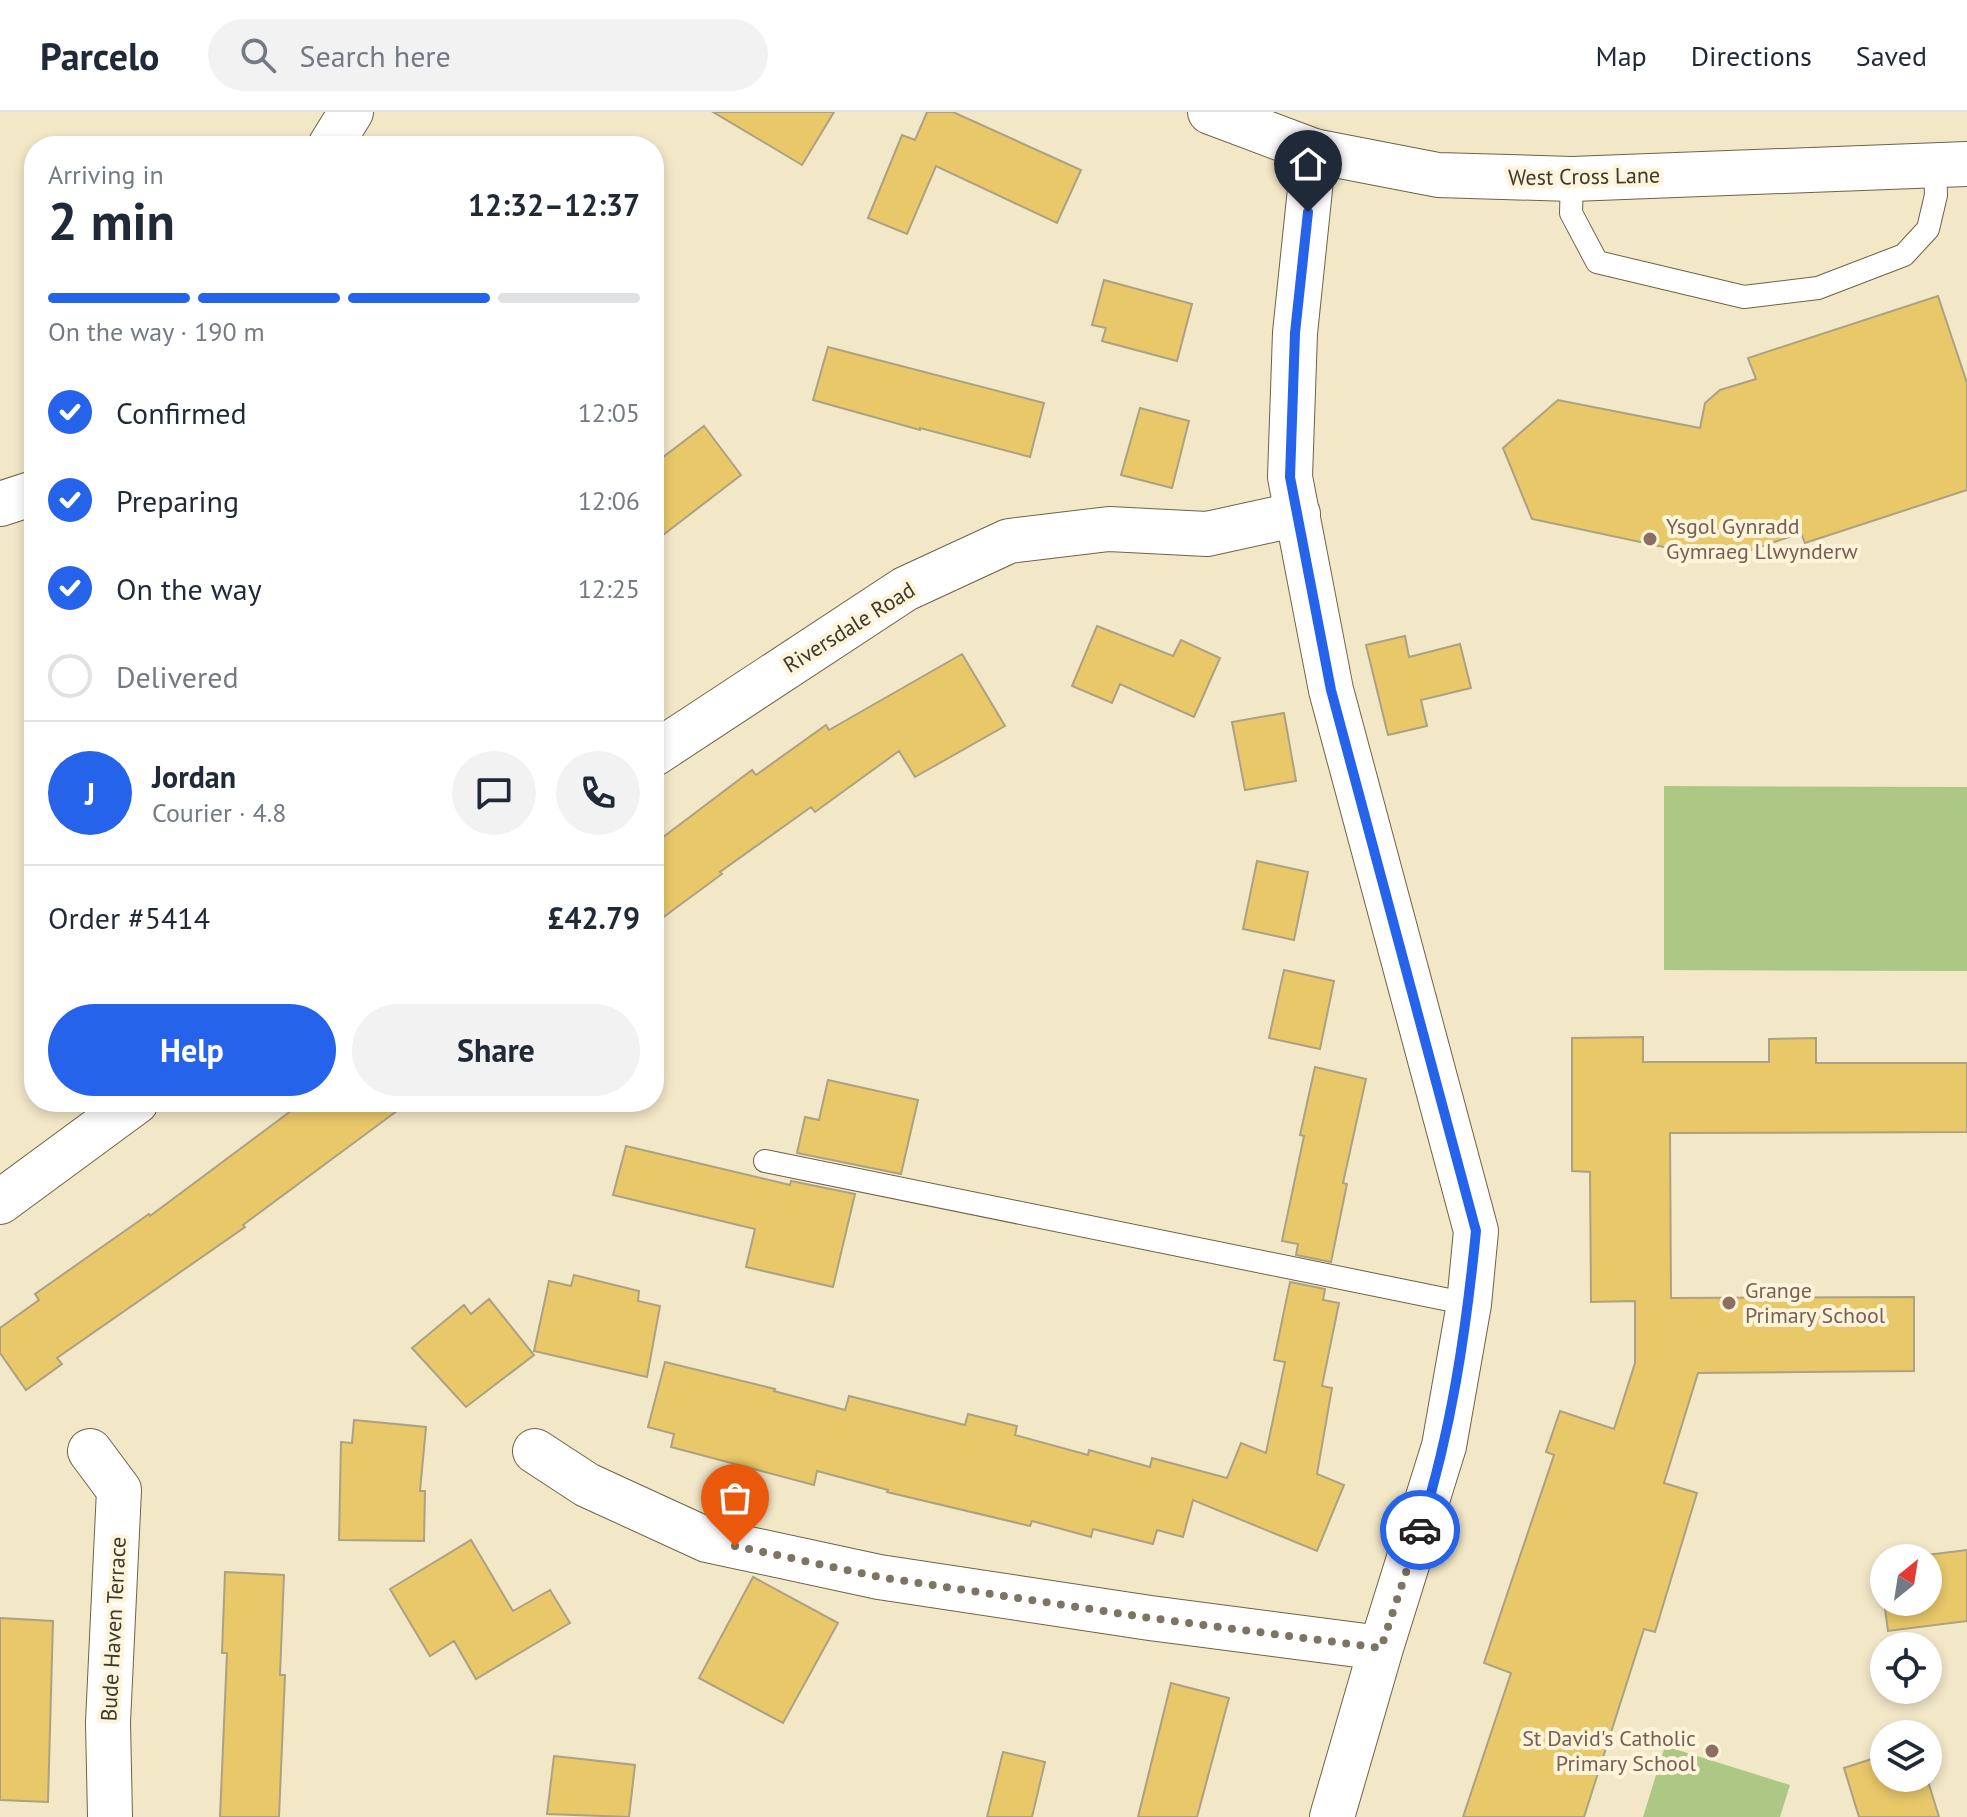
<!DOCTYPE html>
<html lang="en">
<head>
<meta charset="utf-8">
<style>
	body { margin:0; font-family:"PT Sans",sans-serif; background:#f2f2f3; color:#1f2937; height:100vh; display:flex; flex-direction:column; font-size:30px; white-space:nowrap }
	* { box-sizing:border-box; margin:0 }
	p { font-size:26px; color:#747a83 }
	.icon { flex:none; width:44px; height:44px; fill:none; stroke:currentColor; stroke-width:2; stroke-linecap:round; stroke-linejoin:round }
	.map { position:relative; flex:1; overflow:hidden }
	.panel { position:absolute; left:24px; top:24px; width:640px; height:976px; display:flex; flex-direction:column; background:#fff; border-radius:32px; box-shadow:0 4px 12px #0003 }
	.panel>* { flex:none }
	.needle { width:52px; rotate:30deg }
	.tools { position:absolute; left:1870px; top:1432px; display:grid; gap:16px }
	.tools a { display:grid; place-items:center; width:72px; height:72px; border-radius:50%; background:#fff; box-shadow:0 4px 12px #0003; font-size:40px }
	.pin { position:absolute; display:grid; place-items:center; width:68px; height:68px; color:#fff; margin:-82px -34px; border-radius:50% 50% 50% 0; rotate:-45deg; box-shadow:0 0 8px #0007 }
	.pin .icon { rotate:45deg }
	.courier { position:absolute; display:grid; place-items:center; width:80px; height:80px; margin:-40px; border:6px solid #2563eb; border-radius:50%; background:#fff; color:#222; box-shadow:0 2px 10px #0007 }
	.head em { font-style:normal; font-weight:600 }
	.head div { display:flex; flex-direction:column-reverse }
	.head { display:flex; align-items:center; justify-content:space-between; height:136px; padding:0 24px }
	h1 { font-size:52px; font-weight:600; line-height:60px }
	.bar { display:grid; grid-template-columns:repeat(4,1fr); gap:12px 8px; align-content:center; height:96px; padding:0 24px }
	.bar i { height:10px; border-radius:6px; background:#e0e1e3 }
	.bar .on { background:#2563eb }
	.bar p { grid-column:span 4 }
	.line { display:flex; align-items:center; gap:20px; padding:0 24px; border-top:2px solid #e0e1e3 }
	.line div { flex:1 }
	.round { display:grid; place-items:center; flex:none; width:84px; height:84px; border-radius:42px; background:#f2f2f3 }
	ol { padding:0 24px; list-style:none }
	li { display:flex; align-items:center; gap:24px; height:88px }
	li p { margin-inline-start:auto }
	li .icon { padding:8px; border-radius:50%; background:#2563eb; color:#fff; stroke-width:4 }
	li:last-child { color:#747a83 }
	li i { width:44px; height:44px; border:4px solid #e0e1e3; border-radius:50% }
	.cta { display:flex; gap:16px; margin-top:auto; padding:16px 24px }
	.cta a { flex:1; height:92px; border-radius:48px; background:#2563eb; color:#fff; font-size:32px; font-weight:600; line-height:92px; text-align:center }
	.cta a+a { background:#f2f2f3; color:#1f2937 }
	header { display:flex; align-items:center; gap:48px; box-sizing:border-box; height:112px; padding:0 40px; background:#fff; border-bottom:2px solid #e0e1e3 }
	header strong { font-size:38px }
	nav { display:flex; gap:44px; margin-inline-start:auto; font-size:28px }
	.search { width:560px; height:72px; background:#f2f2f3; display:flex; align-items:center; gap:20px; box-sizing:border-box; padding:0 28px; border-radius:44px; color:#747a83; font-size:30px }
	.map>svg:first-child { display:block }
	.green { fill:#adc885 }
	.building { fill:#e8c869; stroke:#aca183; stroke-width:2 }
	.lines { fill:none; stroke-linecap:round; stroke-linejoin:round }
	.lane-casing { stroke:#6d6347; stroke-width:24 }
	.street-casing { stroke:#6d6347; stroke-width:46 }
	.secondary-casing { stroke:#6d6347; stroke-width:46 }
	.lane { stroke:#fff; stroke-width:22 }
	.street { stroke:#fff; stroke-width:44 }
	.secondary { stroke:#fff; stroke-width:44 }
	.done { stroke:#7c7562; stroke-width:8; stroke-dasharray:0 14.4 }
	.route { stroke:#2563eb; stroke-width:10 }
	.education-dot { fill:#8d6e63; stroke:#fdf4da; stroke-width:3 }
	.labels { text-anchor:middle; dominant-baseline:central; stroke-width:8; stroke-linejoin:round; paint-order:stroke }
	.street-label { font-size:22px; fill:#3c382b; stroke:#fdf4da }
	.education-label { font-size:22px; fill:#785e54; stroke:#fdf4da; text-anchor:start }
</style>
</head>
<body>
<header>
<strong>Parcelo</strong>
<div class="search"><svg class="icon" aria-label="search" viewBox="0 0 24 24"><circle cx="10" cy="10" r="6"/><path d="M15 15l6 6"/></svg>Search here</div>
<nav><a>Map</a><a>Directions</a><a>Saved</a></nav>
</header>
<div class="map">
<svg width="1967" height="1705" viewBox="0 0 1967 1705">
	<rect width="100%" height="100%" fill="#f2e7c7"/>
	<path class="green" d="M 1664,674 L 1967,675 L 1967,859 L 1664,858 Z
		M 1665,1634 L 1790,1673 L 1780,1705 L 1643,1705 Z"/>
	<path class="building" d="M 713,0 L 834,0 L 802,53 Z
		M 927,0 L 953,0 L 1081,58 L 1057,111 L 936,54 L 907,122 L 868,106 L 902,23 L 915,28 Z
		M 1104,168 L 1192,192 L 1177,249 L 1102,229 L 1106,216 L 1092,213 Z
		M 1938,184 L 1967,271 L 1967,378 L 1805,431 L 1801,421 L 1742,441 L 1739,451 L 1532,407 L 1503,336 L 1558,288 L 1700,316 L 1705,291 L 1720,278 L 1756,267 L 1748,246 Z
		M 828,235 L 1044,291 L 1030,345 L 920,316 L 920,318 L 813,288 Z
		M 1140,296 L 1189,309 L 1172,376 L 1121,363 Z
		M 704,314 L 741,363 L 654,430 L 654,352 Z
		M 1097,514 L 1173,544 L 1181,528 L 1220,546 L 1194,605 L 1120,572 L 1112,591 L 1072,574 Z
		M 1405,524 L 1409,545 L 1460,532 L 1471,576 L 1421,588 L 1427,614 L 1388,623 L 1366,533 Z
		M 962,542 L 1005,614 L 915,665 L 899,639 L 815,700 L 811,695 L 720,760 L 722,762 L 654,812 L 654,732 L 752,658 L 756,663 L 826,613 L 829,618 Z
		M 1284,601 L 1296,669 L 1245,678 L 1232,610 Z
		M 1257,749 L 1308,760 L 1294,828 L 1243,817 Z
		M 1284,858 L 1334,869 L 1320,937 L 1269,926 Z
		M 1643,925 L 1643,950 L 1769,950 L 1769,927 L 1816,926 L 1816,951 L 1967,951 L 1967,1020 L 1670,1021 L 1671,1186 L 1914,1185 L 1914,1259 L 1698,1261 L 1664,1371 L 1697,1381 L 1655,1520 L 1644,1517 L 1584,1705 L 1463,1705 L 1511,1561 L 1484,1551 L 1554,1343 L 1546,1340 L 1560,1299 L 1614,1317 L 1635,1251 L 1635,1189 L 1591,1190 L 1590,1060 L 1572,1059 L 1572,926 Z
		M 1315,955 L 1366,967 L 1343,1071 L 1347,1072 L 1331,1150 L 1296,1143 L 1298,1132 L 1282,1129 L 1304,1024 L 1300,1023 Z
		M 828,968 L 918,988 L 901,1062 L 797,1041 L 805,1005 L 819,1008 Z
		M 303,990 L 409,990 L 243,1113 L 245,1115 L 57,1246 L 62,1252 L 26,1278 L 0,1241 L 0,1216 L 39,1188 L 35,1182 L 149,1102 L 150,1104 Z
		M 626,1034 L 790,1073 L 791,1069 L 855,1082 L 833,1175 L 746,1155 L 755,1117 L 613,1083 Z
		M 574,1163 L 639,1179 L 638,1189 L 660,1194 L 647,1265 L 534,1239 L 549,1169 L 571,1174 Z
		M 1290,1170 L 1325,1177 L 1323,1188 L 1339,1191 L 1322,1274 L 1332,1276 L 1317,1362 L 1344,1373 L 1317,1439 L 1193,1388 L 1183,1425 L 1157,1418 L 1153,1432 L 1093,1417 L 1091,1425 L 1032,1409 L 1030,1414 L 887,1380 L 888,1378 L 817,1359 L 814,1373 L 671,1335 L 674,1322 L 648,1315 L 665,1250 L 775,1277 L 774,1279 L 845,1298 L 849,1284 L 965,1313 L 968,1302 L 1017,1314 L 1015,1323 L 1088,1343 L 1089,1338 L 1150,1355 L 1152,1346 L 1227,1366 L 1241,1331 L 1266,1341 L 1285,1250 L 1274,1248 Z
		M 489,1187 L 534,1243 L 466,1295 L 412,1236 L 464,1193 L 471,1202 Z
		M 354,1308 L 426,1315 L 420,1379 L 425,1379 L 424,1429 L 339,1428 L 341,1330 L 352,1331 Z
		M 471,1428 L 513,1499 L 550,1478 L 570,1511 L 476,1567 L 454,1529 L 430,1544 L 390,1477 Z
		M 1967,1438 L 1967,1509 L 1888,1519 L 1884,1490 L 1928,1490 L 1928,1446 L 1902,1446 Z
		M 225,1460 L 284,1463 L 280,1563 L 285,1563 L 279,1705 L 220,1705 L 227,1541 L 222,1541 Z
		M 753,1465 L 838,1511 L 783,1611 L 699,1566 Z
		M 0,1506 L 53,1509 L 48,1690 L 0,1688 Z
		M 1171,1571 L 1229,1586 L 1197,1705 L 1138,1705 Z
		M 1003,1640 L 1045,1650 L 1032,1705 L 987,1705 Z
		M 1884,1643 L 1884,1666 L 1927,1666 L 1939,1705 L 1859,1705 L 1844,1656 Z
		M 554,1644 L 635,1653 L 629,1705 L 547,1702 Z"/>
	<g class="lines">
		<g class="lane-casing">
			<path id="lane" d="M 1572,67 L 1571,101 L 1597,150 L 1744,185 L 1818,176 L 1904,143 L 1928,117 L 1936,83 L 1935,54
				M 765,1049 L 1469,1192"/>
		</g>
		<g class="street-casing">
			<path id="street" d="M 330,34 L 351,0
				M 1314,39 L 1295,221 L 1290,365 L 1331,578 L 1476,1119 L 1469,1192 L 1444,1334 L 1381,1536 L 1332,1705
				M 0,392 L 34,381
				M 654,642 L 905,477 L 1009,429 L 1109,417 L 1207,422 L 1298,402
				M 0,1090 L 136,990
				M 90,1339 L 119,1378 L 108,1610 L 110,1705
				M 535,1339 L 587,1373 L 707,1428 L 879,1465 L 1150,1506 L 1381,1536"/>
		</g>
		<g class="secondary-casing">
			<path id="secondary" d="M 1210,0 L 1314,39 L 1438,63 L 1572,67 L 1967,52"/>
		</g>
		<use href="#lane" class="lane"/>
		<use href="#street" class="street"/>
		<use href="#secondary" class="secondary"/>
	</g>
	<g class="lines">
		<path class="done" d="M 735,1434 L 879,1465 L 1150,1506 L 1381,1536 L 1420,1418"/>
		<path class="route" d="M 1308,100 L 1295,221 L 1290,365 L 1331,578 L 1476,1119 C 1466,1220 1451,1321 1420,1418"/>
	</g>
	<g class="education-dot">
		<circle cx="1650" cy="427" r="8"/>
		<circle cx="1729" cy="1191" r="8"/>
		<circle cx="1712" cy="1639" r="8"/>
	</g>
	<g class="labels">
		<g class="street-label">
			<text transform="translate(1584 64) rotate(-1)">West Cross Lane</text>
			<text transform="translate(849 515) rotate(-32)">Riversdale Road</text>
			<text transform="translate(113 1517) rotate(-87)">Bude Haven Terrace</text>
		</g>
		<g class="education-label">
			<text x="1666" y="414">Ysgol Gynradd<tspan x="1666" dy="25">Gymraeg Llwynderw</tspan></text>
			<text x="1745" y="1178">Grange<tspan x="1745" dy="25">Primary School</tspan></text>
			<text x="1696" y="1626" text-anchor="end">St David's Catholic<tspan x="1696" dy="25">Primary School</tspan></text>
		</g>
	</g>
</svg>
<div class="tools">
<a><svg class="needle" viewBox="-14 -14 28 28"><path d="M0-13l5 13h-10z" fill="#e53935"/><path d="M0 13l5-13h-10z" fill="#747a83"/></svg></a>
<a><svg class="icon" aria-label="locate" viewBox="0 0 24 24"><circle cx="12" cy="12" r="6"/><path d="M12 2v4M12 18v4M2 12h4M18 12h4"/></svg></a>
<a><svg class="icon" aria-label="layers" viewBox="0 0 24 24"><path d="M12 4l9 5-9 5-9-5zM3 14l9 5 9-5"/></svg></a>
</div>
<div class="pin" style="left:735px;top:1434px;background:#ea580c"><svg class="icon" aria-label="bag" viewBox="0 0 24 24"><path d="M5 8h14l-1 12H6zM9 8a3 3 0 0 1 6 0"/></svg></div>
<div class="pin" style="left:1308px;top:100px;background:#1f2937"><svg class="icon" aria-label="home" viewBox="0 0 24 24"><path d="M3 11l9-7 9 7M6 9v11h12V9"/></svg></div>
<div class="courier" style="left:1420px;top:1418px"><svg class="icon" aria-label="car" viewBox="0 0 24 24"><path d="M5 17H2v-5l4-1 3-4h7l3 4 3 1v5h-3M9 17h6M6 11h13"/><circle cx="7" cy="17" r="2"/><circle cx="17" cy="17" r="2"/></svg></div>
<section class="panel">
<div class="head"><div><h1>2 min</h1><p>Arriving in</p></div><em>12:32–12:37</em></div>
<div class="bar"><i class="on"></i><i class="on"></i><i class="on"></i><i></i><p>On the way · 190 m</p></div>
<ol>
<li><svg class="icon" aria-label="check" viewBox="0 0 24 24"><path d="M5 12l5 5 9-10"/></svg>Confirmed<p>12:05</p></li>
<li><svg class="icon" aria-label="check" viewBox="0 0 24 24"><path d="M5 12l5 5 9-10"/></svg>Preparing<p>12:06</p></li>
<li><svg class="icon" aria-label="check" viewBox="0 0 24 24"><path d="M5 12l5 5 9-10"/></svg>On the way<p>12:25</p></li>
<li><i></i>Delivered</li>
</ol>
<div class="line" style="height:144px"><b class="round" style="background:#2563eb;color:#fff">J</b><div><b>Jordan</b><p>Courier · 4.8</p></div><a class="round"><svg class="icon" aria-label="chat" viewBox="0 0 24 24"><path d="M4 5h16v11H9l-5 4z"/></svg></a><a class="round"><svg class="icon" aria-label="phone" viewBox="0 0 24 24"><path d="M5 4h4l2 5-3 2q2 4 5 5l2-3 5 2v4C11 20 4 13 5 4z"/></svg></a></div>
<div class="line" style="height:104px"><div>Order #5414</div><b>£42.79</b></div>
<div class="cta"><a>Help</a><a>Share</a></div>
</section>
</div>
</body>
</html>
